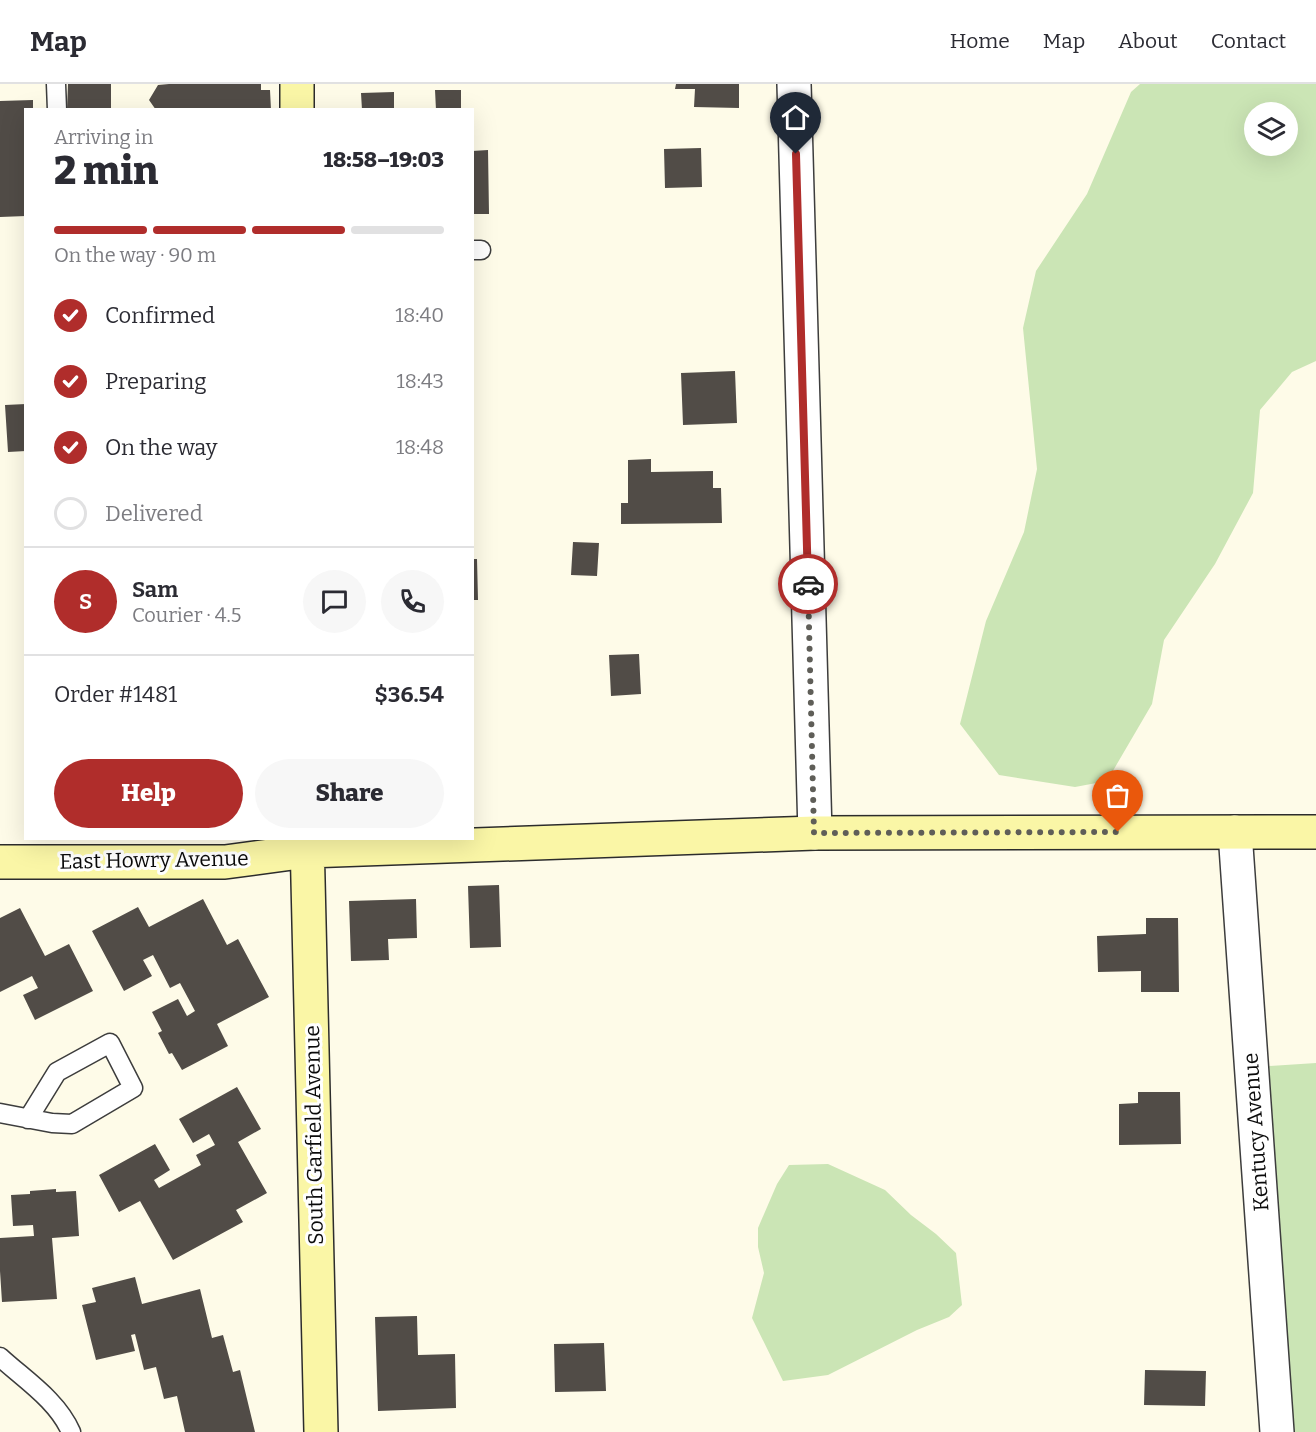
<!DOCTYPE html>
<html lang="en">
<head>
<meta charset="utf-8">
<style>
	body { margin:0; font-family:Bitter,serif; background:#f7f7f7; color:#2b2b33; height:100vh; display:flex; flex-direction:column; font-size:22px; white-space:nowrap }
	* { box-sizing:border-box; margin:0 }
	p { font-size:20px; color:#7c7c81 }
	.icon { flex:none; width:33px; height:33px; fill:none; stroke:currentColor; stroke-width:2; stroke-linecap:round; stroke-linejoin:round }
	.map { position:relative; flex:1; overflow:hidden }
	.side { position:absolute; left:24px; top:24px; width:450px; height:732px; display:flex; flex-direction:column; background:#fff; border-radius:0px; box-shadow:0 6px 24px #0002 }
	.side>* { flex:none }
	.fabs { position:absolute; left:1244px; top:18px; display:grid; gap:12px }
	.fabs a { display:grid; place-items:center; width:54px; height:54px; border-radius:50%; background:#fff; box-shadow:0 6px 24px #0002; font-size:30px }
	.pin { position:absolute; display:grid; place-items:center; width:51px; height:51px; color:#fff; margin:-62px -26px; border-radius:50% 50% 50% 0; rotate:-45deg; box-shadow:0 0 6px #0007 }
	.pin .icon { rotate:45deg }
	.courier { position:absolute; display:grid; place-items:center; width:60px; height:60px; margin:-30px; border:4px solid #b02d2b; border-radius:50%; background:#fff; color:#222; box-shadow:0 2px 8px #0007 }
	.overview em { font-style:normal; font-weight:800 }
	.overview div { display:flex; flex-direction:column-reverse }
	.overview { display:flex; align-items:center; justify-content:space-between; height:102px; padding:0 30px }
	h1 { font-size:39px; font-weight:800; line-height:45px }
	.bar { display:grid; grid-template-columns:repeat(4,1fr); gap:9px 6px; align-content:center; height:72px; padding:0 30px }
	.bar i { height:8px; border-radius:4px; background:#e1e1e2 }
	.bar .current { background:#b02d2b }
	.bar p { grid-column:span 4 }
	.line { display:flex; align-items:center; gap:15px; padding:0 30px; border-top:2px solid #e1e1e2 }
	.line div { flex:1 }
	.round { display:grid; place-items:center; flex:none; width:63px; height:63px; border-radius:32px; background:#f7f7f7 }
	ol { padding:0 30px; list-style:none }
	li { display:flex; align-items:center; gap:18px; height:66px }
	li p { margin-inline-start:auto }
	li .icon { padding:6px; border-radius:50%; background:#b02d2b; color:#fff; stroke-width:4 }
	li:last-child { color:#7c7c81 }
	li i { width:33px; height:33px; border:3px solid #e1e1e2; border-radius:50% }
	.primary-button { display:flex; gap:12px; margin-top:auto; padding:12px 30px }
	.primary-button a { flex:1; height:69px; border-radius:36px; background:#b02d2b; color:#fff; font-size:24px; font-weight:800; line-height:69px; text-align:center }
	.primary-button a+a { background:#f7f7f7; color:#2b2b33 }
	header { display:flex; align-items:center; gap:36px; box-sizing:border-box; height:84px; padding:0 30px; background:#fff; border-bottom:2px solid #e1e1e2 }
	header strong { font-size:28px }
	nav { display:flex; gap:33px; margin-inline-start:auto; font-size:21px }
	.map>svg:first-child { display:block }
	.green { fill:#cbe5b5; fill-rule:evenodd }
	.building { fill:#514c47 }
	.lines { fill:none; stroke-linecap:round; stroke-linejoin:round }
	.lane-casing { stroke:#3d3d3d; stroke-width:21 }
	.street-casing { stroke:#3d3d3d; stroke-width:36 }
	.secondary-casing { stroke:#2c2c2c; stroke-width:36 }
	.lane { stroke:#fff; stroke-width:18 }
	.street { stroke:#fff; stroke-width:33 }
	.secondary { stroke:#faf6a6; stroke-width:33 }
	.done { stroke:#5f5e58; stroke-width:6; stroke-dasharray:0 10.8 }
	.route { stroke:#b02d2b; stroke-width:8 }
	.labels { text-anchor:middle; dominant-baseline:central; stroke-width:6; stroke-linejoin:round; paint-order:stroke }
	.street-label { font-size:21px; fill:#0a0a0a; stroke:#fff }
</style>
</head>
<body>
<header>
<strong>Map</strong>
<nav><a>Home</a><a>Map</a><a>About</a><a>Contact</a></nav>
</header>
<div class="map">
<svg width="1316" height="1348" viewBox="0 0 1316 1348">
	<rect width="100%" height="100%" fill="#fefbe8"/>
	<path class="green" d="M 1140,0 L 1316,0 L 1316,277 L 1292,288 L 1260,326 L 1253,409 L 1215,480 L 1164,556 L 1152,620 L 1107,697 L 1075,703 L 999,691 L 960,640 L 986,537 L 1024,448 L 1037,385 L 1023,244 L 1036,187 L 1087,110 L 1131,8 ZM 1254,28 L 1287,28 L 1287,62 L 1254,62 Z
		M 1316,979 L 1316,1348 L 1294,1348 L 1269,982 Z
		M 828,1080 L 885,1106 L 911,1131 L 936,1150 L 956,1169 L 962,1221 L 949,1233 L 917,1246 L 828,1291 L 783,1297 L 752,1234 L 764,1189 L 758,1163 L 758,1144 L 777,1100 L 789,1081 Z"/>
	<path class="building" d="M 68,0 L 111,0 L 111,26 L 67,26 Z
		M 169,0 L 261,0 L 261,6 L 270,6 L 271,26 L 156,26 L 149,16 L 158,1 Z
		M 676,0 L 739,0 L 739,24 L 694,23 L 695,5 L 675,5 Z
		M 435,6 L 461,6 L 461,26 L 436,26 Z
		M 394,8 L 394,26 L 362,26 L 361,9 Z
		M 33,16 L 33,26 L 26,26 L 26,132 L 0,133 L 0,17 Z
		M 701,64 L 702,103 L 665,104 L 664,65 Z
		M 488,66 L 489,130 L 472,130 L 472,67 Z
		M 735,287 L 737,339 L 683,341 L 681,289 Z
		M 26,320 L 26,367 L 8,368 L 5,321 Z
		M 651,375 L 651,388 L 713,387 L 713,404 L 721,404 L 722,439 L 621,440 L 621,419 L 628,419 L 628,376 Z
		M 573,458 L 599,459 L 597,492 L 571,491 Z
		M 472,475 L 477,475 L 478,516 L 472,516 Z
		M 639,570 L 641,610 L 611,612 L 609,571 Z
		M 499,801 L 501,863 L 470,864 L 468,802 Z
		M 203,815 L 227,861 L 238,855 L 269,913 L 217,940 L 228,962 L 182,986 L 172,969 L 169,970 L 158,949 L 162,947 L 152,928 L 178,915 L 187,932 L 195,927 L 180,899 L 170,904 L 153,871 L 143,876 L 152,892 L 124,907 L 92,847 L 138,823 L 149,843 Z
		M 416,815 L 417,854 L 388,855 L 389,876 L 351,877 L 349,817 Z
		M 20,824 L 45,872 L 69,860 L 93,907 L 35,936 L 23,911 L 38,904 L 32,892 L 0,908 L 0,834 Z
		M 1146,834 L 1178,834 L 1179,908 L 1141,908 L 1141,887 L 1098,888 L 1097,852 L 1146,850 Z
		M 237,1003 L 261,1045 L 238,1058 L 267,1109 L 236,1126 L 243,1138 L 173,1176 L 140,1117 L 119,1128 L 99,1091 L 155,1060 L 170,1086 L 154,1096 L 159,1104 L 201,1081 L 196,1071 L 215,1061 L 209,1050 L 193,1059 L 179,1035 Z
		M 1138,1008 L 1180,1008 L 1181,1060 L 1119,1061 L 1119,1020 L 1138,1019 Z
		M 56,1105 L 56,1108 L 76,1107 L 79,1152 L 52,1154 L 57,1215 L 2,1218 L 0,1187 L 0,1154 L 34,1152 L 33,1141 L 13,1142 L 11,1111 L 30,1110 L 30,1107 Z
		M 135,1193 L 142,1220 L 200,1205 L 212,1254 L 223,1251 L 233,1288 L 240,1286 L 255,1348 L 185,1348 L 177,1312 L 164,1315 L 156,1283 L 144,1286 L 135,1250 L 131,1251 L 135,1267 L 96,1276 L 82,1221 L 96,1218 L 92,1204 Z
		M 417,1232 L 418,1271 L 455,1270 L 456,1324 L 378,1327 L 375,1233 Z
		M 604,1259 L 606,1307 L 555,1308 L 554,1260 Z
		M 1145,1286 L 1206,1287 L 1205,1322 L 1144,1321 Z"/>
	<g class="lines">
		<g class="lane-casing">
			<path id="lane" d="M 56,0 L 57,26
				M 472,166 L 481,166
				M 0,1029 L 52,1039 L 72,1040 L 133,1004 L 110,959 L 57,988 L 28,1035
				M 0,1273 C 25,1296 57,1316 71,1348"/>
		</g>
		<g class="street-casing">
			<path id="street" d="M 794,0 L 815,749
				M 1235,748 L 1277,1348"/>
		</g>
		<g class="secondary-casing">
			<path id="secondary" d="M 297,0 L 297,26
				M 307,754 L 321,1348
				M 0,778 L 225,778 L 307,767 L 815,749 L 1316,748"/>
		</g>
		<use href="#lane" class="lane"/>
		<use href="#street" class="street"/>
		<use href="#secondary" class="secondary"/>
	</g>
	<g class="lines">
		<path class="done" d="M 808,500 L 814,749 L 1118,748"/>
		<path class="route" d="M 796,70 L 808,500"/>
	</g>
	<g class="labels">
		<g class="street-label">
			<text transform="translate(154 776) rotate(-1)">East Howry Avenue</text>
			<text transform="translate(1256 1048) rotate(-94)">Kentucy Avenue</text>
			<text transform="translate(314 1051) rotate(-91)">South Garfield Avenue</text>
		</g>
	</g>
</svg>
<div class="fabs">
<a><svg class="icon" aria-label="layers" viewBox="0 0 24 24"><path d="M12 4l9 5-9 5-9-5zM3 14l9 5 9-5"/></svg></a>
</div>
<div class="pin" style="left:1118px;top:748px;background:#ea580c"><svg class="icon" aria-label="bag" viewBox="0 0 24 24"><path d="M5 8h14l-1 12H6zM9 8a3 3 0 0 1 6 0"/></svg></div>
<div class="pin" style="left:796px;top:70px;background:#1f2937"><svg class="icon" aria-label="home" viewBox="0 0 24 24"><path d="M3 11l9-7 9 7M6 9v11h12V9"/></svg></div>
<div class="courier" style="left:808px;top:500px"><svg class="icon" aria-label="car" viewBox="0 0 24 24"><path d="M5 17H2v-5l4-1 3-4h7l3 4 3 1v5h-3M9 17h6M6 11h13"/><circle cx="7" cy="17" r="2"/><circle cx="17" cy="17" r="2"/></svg></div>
<section class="side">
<div class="overview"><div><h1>2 min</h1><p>Arriving in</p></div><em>18:58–19:03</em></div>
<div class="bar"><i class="current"></i><i class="current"></i><i class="current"></i><i></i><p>On the way · 90 m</p></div>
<ol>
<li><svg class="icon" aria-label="check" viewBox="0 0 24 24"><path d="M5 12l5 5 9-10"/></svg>Confirmed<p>18:40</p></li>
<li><svg class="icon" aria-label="check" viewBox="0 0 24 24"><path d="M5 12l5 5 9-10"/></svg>Preparing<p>18:43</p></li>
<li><svg class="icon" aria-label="check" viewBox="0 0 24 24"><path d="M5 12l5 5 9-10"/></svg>On the way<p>18:48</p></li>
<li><i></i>Delivered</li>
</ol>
<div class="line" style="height:108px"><b class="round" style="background:#b02d2b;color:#fff">S</b><div><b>Sam</b><p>Courier · 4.5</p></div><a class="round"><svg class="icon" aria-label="chat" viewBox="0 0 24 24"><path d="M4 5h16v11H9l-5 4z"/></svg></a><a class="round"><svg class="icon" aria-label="phone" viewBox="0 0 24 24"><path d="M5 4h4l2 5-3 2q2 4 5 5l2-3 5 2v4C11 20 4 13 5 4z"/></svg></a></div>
<div class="line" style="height:78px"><div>Order #1481</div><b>$36.54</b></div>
<div class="primary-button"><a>Help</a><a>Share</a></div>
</section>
</div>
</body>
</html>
